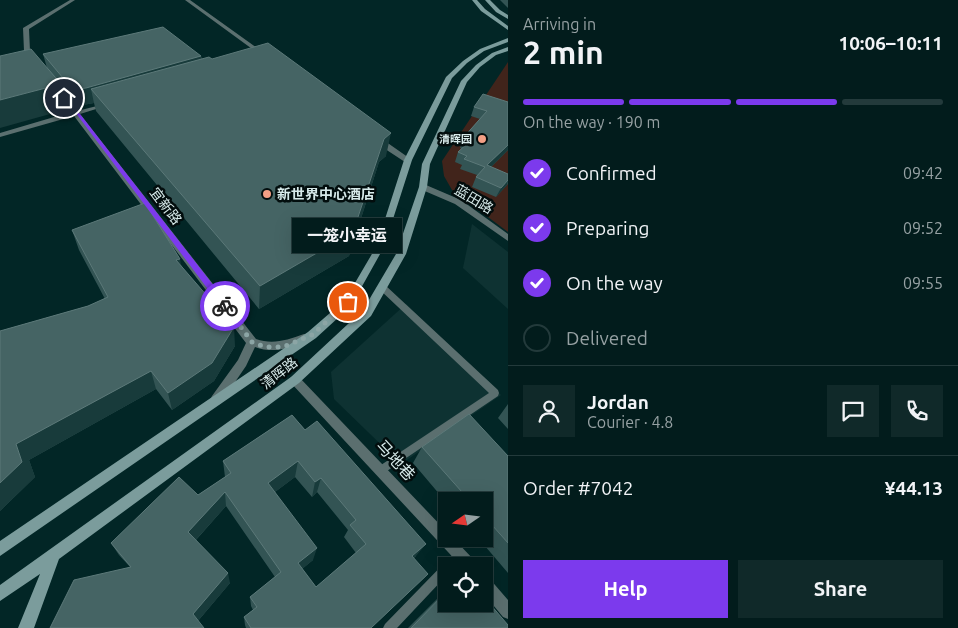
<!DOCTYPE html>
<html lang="en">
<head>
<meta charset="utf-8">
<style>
	body { margin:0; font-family:Ubuntu,"Noto Sans SC",sans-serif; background:#102929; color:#f1f3f6; height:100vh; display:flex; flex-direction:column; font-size:19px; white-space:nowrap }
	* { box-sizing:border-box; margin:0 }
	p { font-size:16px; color:#96a1a3 }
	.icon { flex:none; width:28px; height:28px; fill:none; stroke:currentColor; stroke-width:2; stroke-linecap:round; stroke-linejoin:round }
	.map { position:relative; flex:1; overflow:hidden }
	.side { display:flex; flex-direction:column; background:#021c1c; width:450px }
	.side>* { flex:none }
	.needle { width:32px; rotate:256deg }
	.controls { position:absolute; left:438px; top:492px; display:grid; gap:10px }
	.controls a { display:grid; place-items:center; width:55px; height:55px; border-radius:0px; background:#021c1c; box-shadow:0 5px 20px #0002,0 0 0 1px #233a3b; font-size:25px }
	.pin { position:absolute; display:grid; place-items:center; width:42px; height:42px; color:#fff; margin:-21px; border:2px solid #fff; border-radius:50%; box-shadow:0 1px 5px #0007 }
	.courier { position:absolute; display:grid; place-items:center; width:50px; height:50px; margin:-25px; border:4px solid #7c3aed; border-radius:50%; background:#fff; color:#222; box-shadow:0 1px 6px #0007 }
	.bubble { position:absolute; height:35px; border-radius:0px; background:#021c1c; box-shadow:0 5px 20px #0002,0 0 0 1px #233a3b; font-size:16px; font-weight:700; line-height:35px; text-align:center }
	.overview em { font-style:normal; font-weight:700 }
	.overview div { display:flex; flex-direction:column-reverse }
	.overview { display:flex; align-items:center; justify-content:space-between; height:85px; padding:0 15px }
	h1 { font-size:32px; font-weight:700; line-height:38px }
	.bar { display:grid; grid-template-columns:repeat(4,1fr); gap:8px 5px; align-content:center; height:60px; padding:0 15px }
	.bar i { height:6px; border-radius:4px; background:#233a3b }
	.bar .active { background:#7c3aed }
	.bar p { grid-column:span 4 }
	.line { display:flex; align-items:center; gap:12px; padding:0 15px; border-top:1px solid #233a3b }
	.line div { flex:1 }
	.round { display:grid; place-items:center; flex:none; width:52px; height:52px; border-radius:0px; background:#102929 }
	ol { padding:0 15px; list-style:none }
	li { display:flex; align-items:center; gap:15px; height:55px }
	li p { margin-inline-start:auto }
	li .icon { padding:5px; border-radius:50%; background:#7c3aed; color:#fff; stroke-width:4 }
	li:last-child { color:#96a1a3 }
	li i { width:28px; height:28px; border:2px solid #233a3b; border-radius:50% }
	.cta { display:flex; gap:10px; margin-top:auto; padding:10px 15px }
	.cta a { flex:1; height:58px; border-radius:0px; background:#7c3aed; color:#fff; font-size:20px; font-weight:700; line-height:58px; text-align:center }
	.cta a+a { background:#102929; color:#f1f3f6 }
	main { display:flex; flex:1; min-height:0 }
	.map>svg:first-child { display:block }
	.built { fill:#0e3232 }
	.green { fill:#41241b }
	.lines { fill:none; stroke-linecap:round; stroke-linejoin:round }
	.lane { fill:#5b6f6f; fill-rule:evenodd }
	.street { fill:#5b6f6f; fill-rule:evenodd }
	.secondary { fill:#7b9c9c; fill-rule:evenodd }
	.wall { fill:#335454; fill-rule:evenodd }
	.shaded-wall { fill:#183b3b }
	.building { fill:#456464; stroke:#5c7979; fill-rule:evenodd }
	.route { fill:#7c3aed }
	.done { stroke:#8ca5a5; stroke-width:5; stroke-dasharray:0 9 }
	.poi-dot { fill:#f39f85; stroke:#020d0d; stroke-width:2 }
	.labels { text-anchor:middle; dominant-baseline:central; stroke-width:5; stroke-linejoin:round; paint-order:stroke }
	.far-poi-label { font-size:11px; font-weight:bold; fill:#d7eaea; stroke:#020d0d; text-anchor:end }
	.poi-label { font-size:14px; font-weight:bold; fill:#d7eaea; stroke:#020d0d; text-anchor:start }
	.street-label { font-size:14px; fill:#d7eaea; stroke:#020d0d }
	.near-street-label { font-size:16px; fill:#d7eaea; stroke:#020d0d }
</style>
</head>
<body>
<main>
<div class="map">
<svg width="508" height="628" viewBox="0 0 508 628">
	<rect width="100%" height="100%" fill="#022626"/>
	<path class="built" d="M 472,224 L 508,252 L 508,309 L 463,268 Z
		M 406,304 L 501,395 L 401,464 L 334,399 L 331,372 Z"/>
	<path class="green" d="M 508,62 L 508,232 L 452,190 L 444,176 L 442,161 Z"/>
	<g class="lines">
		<path class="lane" d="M 382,284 L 385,285 L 498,390 L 499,393 L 498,396 L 381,475 L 378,473 L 376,470 L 378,467 L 489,393 L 379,289 L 378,287 L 379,285 Z
			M 460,550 L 464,551 L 465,555 L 464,559 L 456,566 L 446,566 L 446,576 L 397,628 L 383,628 L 385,624 L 456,551 Z"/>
		<path class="street" d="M 70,0 L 75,0 L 29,29 L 30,51 L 37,60 L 32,61 L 24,51 L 23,28 Z
			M 185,0 L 190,0 L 267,55 L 262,56 Z
			M 55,88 L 59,88 L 77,111 L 109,103 L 109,105 L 80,114 L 256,339 C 273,345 287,340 304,334 L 308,335 L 309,338 L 308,341 C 290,348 274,354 255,347 L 246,366 L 220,404 L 216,405 L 212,404 L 210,400 L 212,396 L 238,360 L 246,343 L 74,116 L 0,137 L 0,133 L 71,112 L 54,89 Z
			M 376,139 L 382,139 L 412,160 L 408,162 L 405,162 L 376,143 Z
			M 420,185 L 426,185 L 461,200 L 508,234 L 508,241 L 455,204 L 420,189 Z
			M 295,375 L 299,377 L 446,531 L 446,539 L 454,539 L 475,561 L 477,566 L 461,566 L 291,383 L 289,380 L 291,377 Z
			M 484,576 L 489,578 L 508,600 L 508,619 L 503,617 L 484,594 Z"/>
		<path class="secondary" d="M 472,0 L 477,0 L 485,9 L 508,26 L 508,30 L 481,11 Z
			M 485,0 L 490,0 L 500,10 L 508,15 L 508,19 L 496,12 Z
			M 508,38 L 508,42 L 484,51 L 467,63 L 452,78 L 412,160 L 384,247 L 351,306 L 316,338 L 0,556 L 0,541 L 308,332 L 345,300 L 376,247 L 404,160 L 446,77 L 463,61 L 480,49 Z
			M 508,47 L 508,51 L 496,55 L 480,67 L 467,82 L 430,164 L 427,187 L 406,254 L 371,316 L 299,383 L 59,559 L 34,628 L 18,628 L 40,574 L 0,601 L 0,585 L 291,377 L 363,310 L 396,254 L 419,187 L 422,164 L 461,81 L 476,65 L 492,53 Z"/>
	</g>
	<path class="wall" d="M 500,0 L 508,0 L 508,8 Z
		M 43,54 L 201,56 L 202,59 L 212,59 L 386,156 L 379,162 L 349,256 L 259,309 L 96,111 L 94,103 L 77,106 L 61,87 L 68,109 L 47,68 Z
		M 508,102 L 508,150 L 491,167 L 508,174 L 508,184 L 496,197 L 472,187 L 476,177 L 477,175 L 460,169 L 462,165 L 455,162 L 458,152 L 462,149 L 460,148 L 463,138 L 480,119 L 471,116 L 474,107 Z
		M 72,230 L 181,265 L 235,346 L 214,381 L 172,410 L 156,389 L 29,460 L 35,477 L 0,511 L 0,331 L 88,306 L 105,299 L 79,250 Z
		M 508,404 L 508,429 L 498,418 Z
		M 292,415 L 416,556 L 414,558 L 371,628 L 246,628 L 245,625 L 244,617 L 253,610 L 251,606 L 250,597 L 275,577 L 226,506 L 196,540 L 230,583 L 198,621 L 130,567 L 119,555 L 111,543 L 198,495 L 225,477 L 223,461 ZM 295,477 L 312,497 L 317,492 L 348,530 L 344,537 L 356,553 L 316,587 L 302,569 L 313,560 L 275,492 Z
		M 422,447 L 508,456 L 508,573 L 479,539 L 484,539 L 484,501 L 446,502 L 413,463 Z
		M 446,591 L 446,604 L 508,628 L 408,628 L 441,595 Z"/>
	<path class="shaded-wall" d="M 201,56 L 203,72 L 91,89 L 94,103 L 77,106 L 73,90 Z
		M 61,84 L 68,109 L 0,128 L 0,100 Z
		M 391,133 L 386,156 L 379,162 L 349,256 L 259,309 L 260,286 L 384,139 Z
		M 508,145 L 508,150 L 483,175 L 487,165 Z
		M 508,180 L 507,185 L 496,197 L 501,188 Z
		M 180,259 L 183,278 L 176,260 Z
		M 234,327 L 235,346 L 214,381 L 172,410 L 168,393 Z
		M 151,371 L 156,389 L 29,460 L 35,477 L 0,511 L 0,483 L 16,444 Z
		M 298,461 L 295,477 L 267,498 L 268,483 Z
		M 321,478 L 317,492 L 312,497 L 315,482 Z
		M 225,492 L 226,506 L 192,544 L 188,532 Z
		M 426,544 L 416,556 L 403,568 L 412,556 Z
		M 317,548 L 313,560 L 296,574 L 298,563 Z
		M 228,573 L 230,583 L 197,622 L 193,614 Z"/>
	<path class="building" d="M 163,27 L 201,56 L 86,88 L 73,90 L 43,54 Z
		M 268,43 L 391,133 L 384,139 L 353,232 L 260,286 L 91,89 L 209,57 L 212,59 Z
		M 31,49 L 61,84 L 0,100 L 0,56 Z
		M 483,94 L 508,102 L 508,145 L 487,165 L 508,174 L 508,180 L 501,188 L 476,177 L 485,167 L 464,159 L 467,156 L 458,152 L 470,141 L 463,138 L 487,111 L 474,107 Z
		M 145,203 L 180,259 L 176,260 L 234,327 L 212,363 L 168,393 L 151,371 L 16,444 L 22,462 L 0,483 L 0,331 L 88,306 L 108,297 L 72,230 Z
		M 469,414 L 508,456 L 508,543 L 484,516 L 484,501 L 470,501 L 422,447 Z
		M 292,415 L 305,430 L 317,421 L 426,544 L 412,556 L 428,574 L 371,628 L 251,628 L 244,617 L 257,607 L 250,597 L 281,572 L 225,492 L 188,532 L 228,573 L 193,614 L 204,628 L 50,628 L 74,580 L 131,567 L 111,543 L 179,477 L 198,495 L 231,473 L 223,461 ZM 298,461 L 315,482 L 321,478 L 356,520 L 350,525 L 366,544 L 316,587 L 298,563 L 317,548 L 268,483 Z
		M 446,592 L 446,604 L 484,604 L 484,597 L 508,625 L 508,628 L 411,628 Z"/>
	<path class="route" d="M 63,96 L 66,96 L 228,304 L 228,308 L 222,308 Z"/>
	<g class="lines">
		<path class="done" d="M 225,306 L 252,342 L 265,347 L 283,347 L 312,335 L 348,302"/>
	</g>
	<g class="poi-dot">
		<circle cx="482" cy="139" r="5"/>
		<circle cx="267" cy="194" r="5"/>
	</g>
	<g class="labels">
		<g class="far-poi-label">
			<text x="472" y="139">清晖园</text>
		</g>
		<g class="poi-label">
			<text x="277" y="194">新世界中心酒店</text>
		</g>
		<g class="street-label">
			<text transform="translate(474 199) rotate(31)">蓝田路</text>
			<text transform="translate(166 206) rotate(53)">宜新路</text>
			<text transform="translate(279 373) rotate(-38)">清晖路</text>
		</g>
		<g class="near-street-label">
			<text transform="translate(396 460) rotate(47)">马地巷</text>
		</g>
	</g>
</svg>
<div class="controls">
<a><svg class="needle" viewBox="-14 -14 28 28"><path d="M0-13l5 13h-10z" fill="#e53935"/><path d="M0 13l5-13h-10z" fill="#96a1a3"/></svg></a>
<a><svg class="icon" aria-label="locate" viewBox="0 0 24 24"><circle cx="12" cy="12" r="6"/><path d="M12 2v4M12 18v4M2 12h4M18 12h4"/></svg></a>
</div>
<div class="pin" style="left:348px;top:302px;background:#ea580c"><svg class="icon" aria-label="bag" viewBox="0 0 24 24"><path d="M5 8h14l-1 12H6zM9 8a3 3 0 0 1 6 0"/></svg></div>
<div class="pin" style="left:64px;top:98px;background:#1f2937"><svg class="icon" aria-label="home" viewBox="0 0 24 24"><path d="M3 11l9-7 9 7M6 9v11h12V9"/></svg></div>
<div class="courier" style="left:225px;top:306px"><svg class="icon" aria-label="bike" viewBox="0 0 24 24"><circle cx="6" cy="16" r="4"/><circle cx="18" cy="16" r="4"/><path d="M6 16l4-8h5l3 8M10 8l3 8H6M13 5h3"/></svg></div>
<div class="bubble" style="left:292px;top:218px;width:110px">一笼小幸运</div>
</div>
<section class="side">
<div class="overview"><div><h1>2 min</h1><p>Arriving in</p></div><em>10:06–10:11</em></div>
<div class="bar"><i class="active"></i><i class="active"></i><i class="active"></i><i></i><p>On the way · 190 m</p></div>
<ol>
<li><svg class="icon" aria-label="check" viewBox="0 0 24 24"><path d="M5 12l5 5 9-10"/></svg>Confirmed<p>09:42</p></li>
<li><svg class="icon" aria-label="check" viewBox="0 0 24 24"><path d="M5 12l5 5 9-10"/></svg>Preparing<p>09:52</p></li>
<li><svg class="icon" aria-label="check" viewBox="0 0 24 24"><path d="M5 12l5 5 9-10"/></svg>On the way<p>09:55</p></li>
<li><i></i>Delivered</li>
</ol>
<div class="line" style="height:90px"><a class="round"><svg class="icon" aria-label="person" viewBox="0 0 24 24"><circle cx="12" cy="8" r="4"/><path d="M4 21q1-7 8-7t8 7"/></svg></a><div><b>Jordan</b><p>Courier · 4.8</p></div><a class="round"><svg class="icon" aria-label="chat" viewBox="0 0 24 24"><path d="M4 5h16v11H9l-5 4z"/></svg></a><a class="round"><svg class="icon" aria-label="phone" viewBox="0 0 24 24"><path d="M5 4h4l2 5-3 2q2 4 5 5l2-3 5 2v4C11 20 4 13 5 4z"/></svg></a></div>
<div class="line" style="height:65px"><div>Order #7042</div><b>¥44.13</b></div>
<div class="cta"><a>Help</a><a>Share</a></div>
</section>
</main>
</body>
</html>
